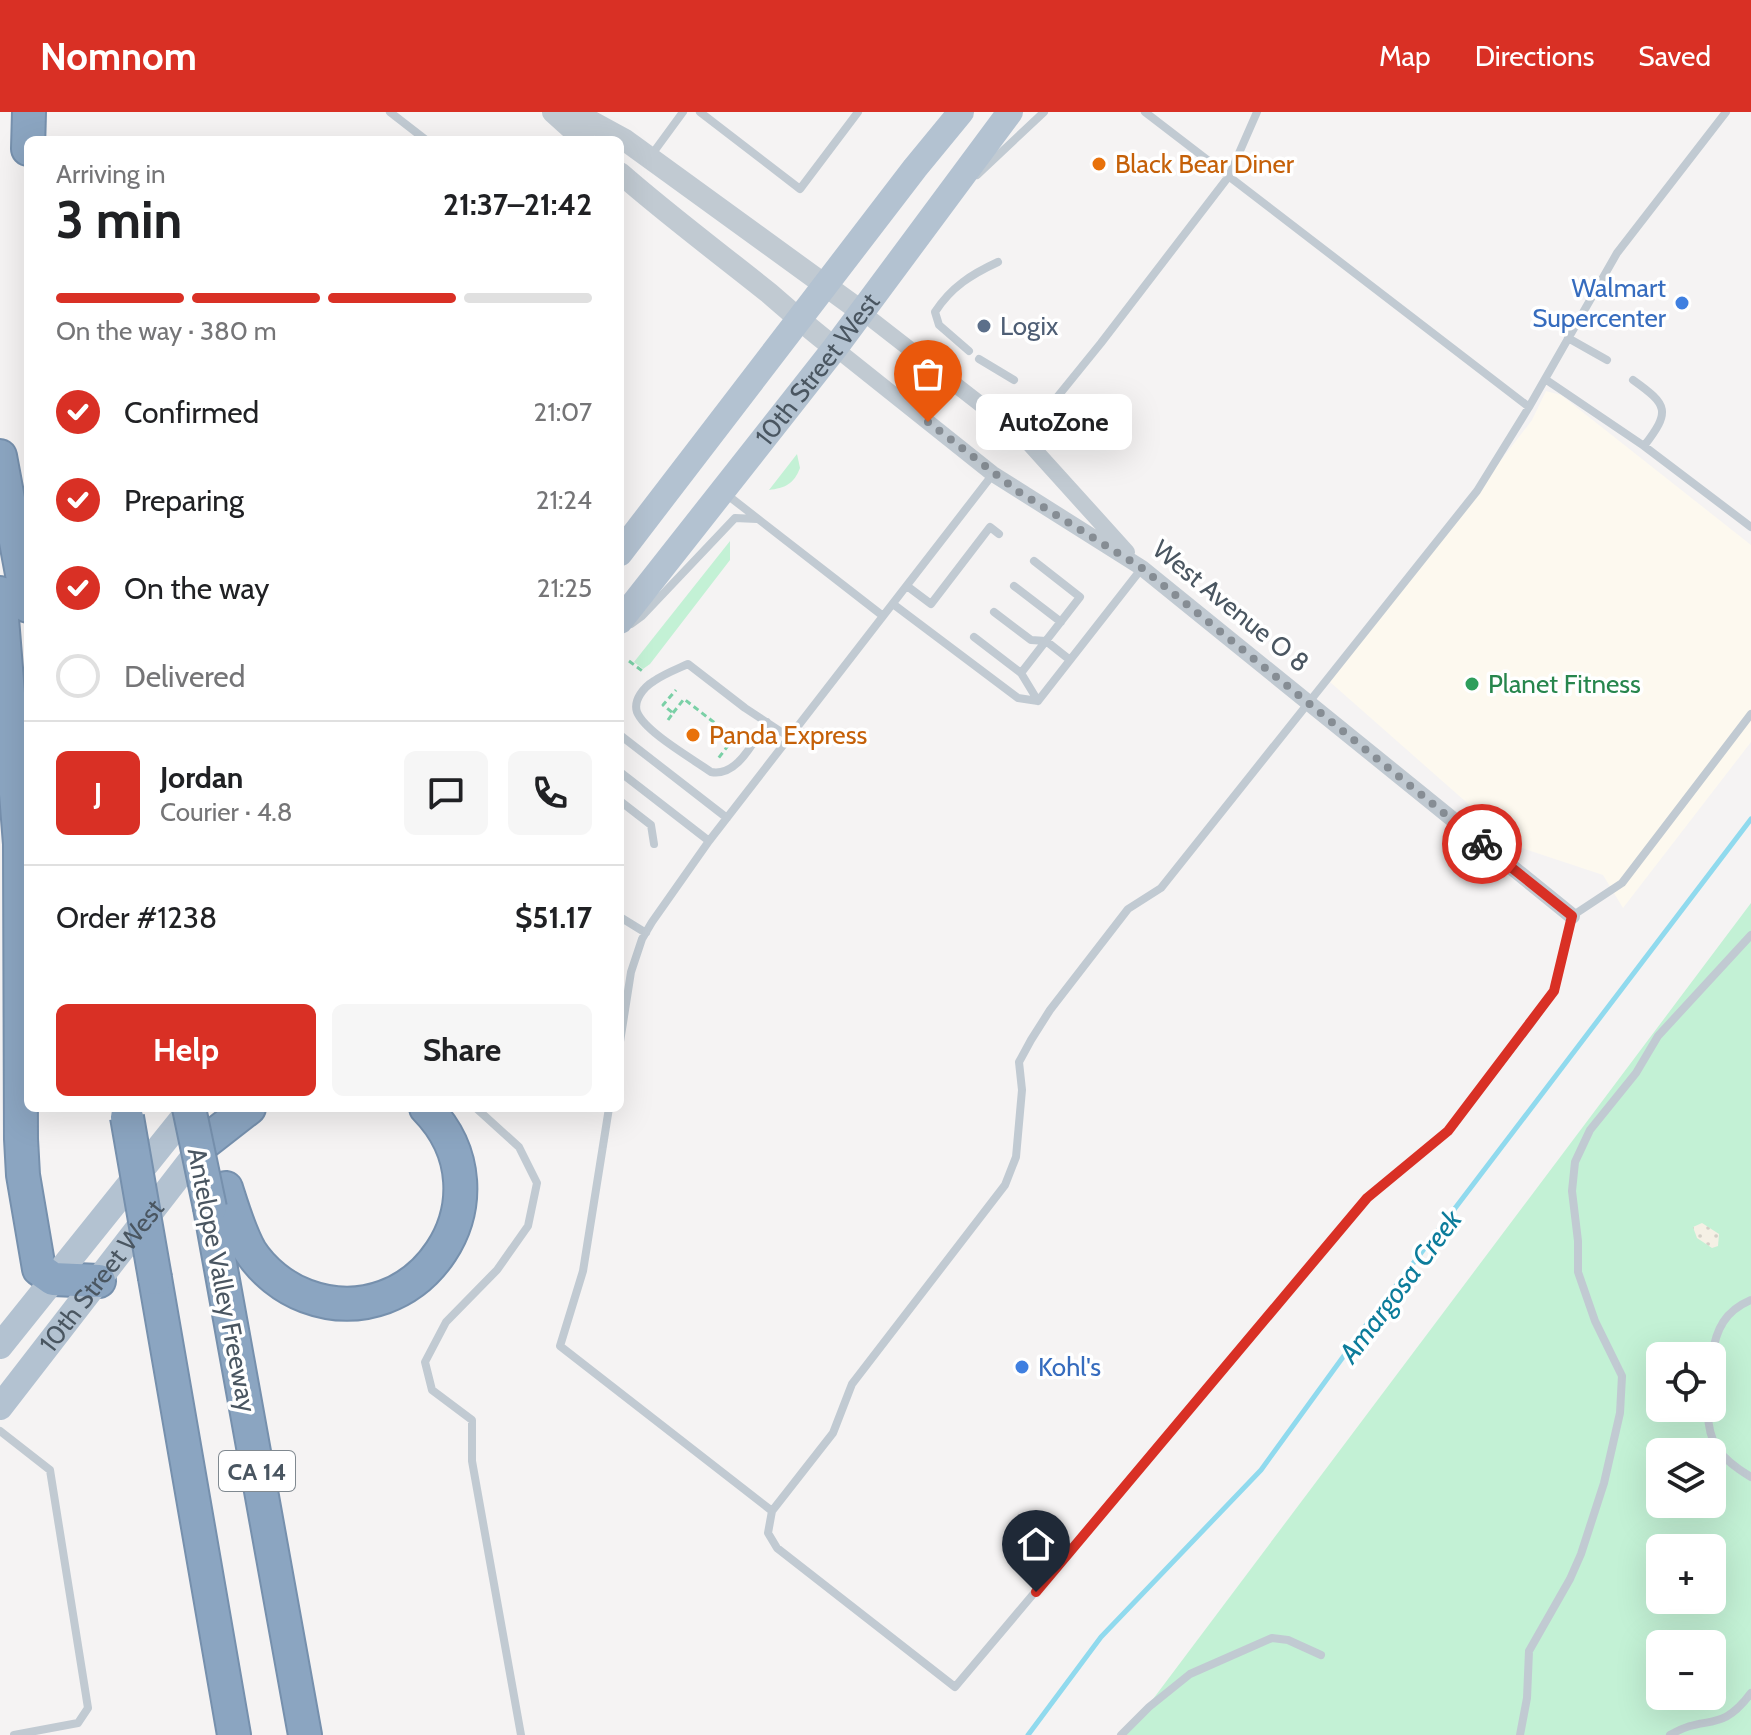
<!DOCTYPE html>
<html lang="en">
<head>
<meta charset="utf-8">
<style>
	body { margin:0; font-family:Cabin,sans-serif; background:#f6f6f6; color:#202124; height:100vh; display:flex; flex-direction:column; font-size:30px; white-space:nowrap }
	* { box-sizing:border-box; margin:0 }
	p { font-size:26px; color:#757577 }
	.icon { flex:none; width:44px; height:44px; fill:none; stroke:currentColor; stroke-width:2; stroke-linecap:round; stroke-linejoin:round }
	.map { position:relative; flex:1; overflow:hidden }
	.sheet { position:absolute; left:24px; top:24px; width:600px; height:976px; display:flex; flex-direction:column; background:#fff; border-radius:12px; box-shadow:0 8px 32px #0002 }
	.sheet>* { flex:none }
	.buttons { position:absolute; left:1646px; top:1230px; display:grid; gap:16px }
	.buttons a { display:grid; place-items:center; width:80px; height:80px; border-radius:12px; background:#fff; box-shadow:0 8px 32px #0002; font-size:40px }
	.pin { position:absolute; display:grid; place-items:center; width:68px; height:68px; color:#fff; margin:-82px -34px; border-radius:50% 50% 50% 0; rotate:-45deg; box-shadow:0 0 8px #0007 }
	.pin .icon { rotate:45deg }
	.courier { position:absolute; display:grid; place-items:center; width:80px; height:80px; margin:-40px; border:6px solid #d93025; border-radius:50%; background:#fff; color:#222; box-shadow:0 2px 10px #0007 }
	.bubble { position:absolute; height:56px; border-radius:12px; background:#fff; box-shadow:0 8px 32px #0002; font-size:26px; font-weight:700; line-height:56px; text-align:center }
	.head em { font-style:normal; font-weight:700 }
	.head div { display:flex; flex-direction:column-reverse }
	.head { display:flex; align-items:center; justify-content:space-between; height:136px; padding:0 32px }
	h1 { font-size:52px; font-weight:700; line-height:60px }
	.bar { display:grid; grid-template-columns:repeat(4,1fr); gap:12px 8px; align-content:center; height:96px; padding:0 32px }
	.bar i { height:10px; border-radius:6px; background:#e0e0e0 }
	.bar .selected { background:#d93025 }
	.bar p { grid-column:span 4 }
	.line { display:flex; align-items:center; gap:20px; padding:0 32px; border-top:2px solid #e0e0e0 }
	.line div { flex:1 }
	.round { display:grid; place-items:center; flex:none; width:84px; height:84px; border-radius:12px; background:#f6f6f6 }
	ol { padding:0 32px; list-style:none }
	li { display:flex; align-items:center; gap:24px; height:88px }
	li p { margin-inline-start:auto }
	li .icon { padding:8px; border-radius:50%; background:#d93025; color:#fff; stroke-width:4 }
	li:last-child { color:#757577 }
	li i { width:44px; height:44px; border:4px solid #e0e0e0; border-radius:50% }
	.action { display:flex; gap:16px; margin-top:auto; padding:16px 32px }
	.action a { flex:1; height:92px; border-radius:12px; background:#d93025; color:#fff; font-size:32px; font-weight:700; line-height:92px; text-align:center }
	.action a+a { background:#f6f6f6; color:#202124 }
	header { display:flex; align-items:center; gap:48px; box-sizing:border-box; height:112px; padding:0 40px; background:#d93025; color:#fff }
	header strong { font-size:38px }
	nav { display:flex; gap:44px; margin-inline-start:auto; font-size:28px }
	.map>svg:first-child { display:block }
	.commercial { fill:#fdf9ef }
	.green { fill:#c3f1d5; fill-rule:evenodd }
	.sand { fill:url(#sand-dots) }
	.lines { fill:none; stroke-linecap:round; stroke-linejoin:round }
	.stream { stroke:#90daee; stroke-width:5 }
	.motorway-casing { stroke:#7690ad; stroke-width:36 }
	.path { stroke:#7ad0a6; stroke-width:3; stroke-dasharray:6 4; stroke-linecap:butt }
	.service { stroke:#c1cad2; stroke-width:8 }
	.minor { stroke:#c1cad2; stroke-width:16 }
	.tertiary { stroke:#c1cad2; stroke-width:22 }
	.primary { stroke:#b3c2d1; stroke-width:26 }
	.motorway { stroke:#8ba5c1; stroke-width:32 }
	.motorway-bridge-casing { stroke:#7690ad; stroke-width:36; stroke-linecap:butt }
	.motorway-bridge { stroke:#8ba5c1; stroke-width:32 }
	.done { stroke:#868d94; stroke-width:8; stroke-dasharray:0 14.4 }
	.route { stroke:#d93025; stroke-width:10 }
	.food-dot { fill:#e8710a; stroke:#fff; stroke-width:3 }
	.shop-dot { fill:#3f7fe0; stroke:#fff; stroke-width:3 }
	.service-dot { fill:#5c6f8a; stroke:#fff; stroke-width:3 }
	.leisure-dot { fill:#2e9e5b; stroke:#fff; stroke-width:3 }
	.labels { text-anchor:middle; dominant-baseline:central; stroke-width:7; stroke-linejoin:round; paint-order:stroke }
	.shield { fill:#fff; stroke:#808990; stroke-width:2 }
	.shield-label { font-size:24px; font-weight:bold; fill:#4a5661 }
	.food-label { font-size:26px; fill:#c56008; stroke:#fff; text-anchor:start }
	.shop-label { font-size:26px; fill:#366cbe; stroke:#fff; text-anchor:end }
	.service-label { font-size:26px; fill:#4e5e75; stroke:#fff; text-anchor:start }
	.street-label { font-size:26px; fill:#4a5661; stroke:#fff }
	.leisure-label { font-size:26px; fill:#27864d; stroke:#fff; text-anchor:start }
	.water-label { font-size:28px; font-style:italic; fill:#0c7c9b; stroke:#fff }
</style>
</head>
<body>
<header>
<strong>Nomnom</strong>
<nav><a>Map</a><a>Directions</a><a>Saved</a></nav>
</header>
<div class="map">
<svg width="1751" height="1623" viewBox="0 0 1751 1623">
	<defs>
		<pattern id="sand-dots" width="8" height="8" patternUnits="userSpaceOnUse" patternTransform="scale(2)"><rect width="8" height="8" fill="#f5f0e5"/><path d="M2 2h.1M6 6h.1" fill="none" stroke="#d4d0c7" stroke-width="1.8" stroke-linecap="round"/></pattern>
	</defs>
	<rect width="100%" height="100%" fill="#f5f3f3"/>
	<path class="commercial" d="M 1546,279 L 1561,283 L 1751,433 L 1751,630 L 1623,796 L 1603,763 L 1516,734 L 1330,570 L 1532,308 Z"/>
	<path class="green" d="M 797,342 L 800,356 C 794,372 785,376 769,378 Z
		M 730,429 L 730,448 L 650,552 L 643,557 L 634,550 Z
		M 1751,791 L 1751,1623 L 1126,1623 ZM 1660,1244 L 1712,1244 L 1712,1296 L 1660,1296 ZM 1660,1340 L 1712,1340 L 1712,1392 L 1660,1392 ZM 1660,1436 L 1712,1436 L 1712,1488 L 1660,1488 ZM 1660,1532 L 1712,1532 L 1712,1584 L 1660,1584 Z"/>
	<path class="sand" d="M 1702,1111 L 1719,1122 L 1718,1134 L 1712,1136 L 1697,1126 L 1693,1115 Z"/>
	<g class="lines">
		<path class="stream" d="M 1028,1623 L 1101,1525 L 1261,1358 L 1367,1212 L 1751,707"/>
		<g class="motorway-casing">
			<path id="motorway" d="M 28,37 L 29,0
				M 0,344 L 28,494
				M 0,481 L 20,732 L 21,1027 L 23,1063 L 39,1157 L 53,1167 L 99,1169
				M 204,1031 L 249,996
				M 226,1076 C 233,1098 239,1119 250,1139 C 263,1159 284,1176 306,1184 C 418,1226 514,1086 426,996
				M 210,1096 L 305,1623
				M 155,1166 L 234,1623"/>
		</g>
		<path class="path" d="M 629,549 L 645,561
			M 673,601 L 684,587 L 734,626 L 717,648
			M 668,608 L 673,601 L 663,593 L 676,578"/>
		<path class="service" d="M 390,0 L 426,28
			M 700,0 L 800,77 L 858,0
			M 1145,0 L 1529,295
			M 650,45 L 683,0
			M 977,63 L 1044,0
			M 1568,226 L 1607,248
			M 969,239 L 939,213 L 935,200 C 951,175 972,162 998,150
			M 979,247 L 1014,268
			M 1545,267 L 1644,334 L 1751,415
			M 1633,268 C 1668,293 1671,299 1644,334
			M 1024,326 L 1101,231 L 1229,64 L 1257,0
			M 726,382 L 883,504
			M 907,474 L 931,492 L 990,415 L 999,422
			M 1014,474 L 1061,510
			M 893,492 L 1018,586 L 1038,589
			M 994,500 L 1031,528 L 1046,529 L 1070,548
			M 631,512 L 642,504 L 735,406 L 757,407
			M 974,525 L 1021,561 L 1038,589
			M 1021,561 L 1080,485 L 1034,449
			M 1038,589 L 1142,456
			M 767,610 C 753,629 738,665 711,660 C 693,647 645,620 637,600 C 633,588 644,575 654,569 C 664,562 677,557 688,552 L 745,596 L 789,625
			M 620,623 L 727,706
			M 620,660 L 709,729
			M 620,689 L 651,713 L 654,732
			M 620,805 L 646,821
			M 620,930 L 631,860 L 642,827 L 652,810 L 709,729 L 993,362
			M 476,996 L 519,1035 L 537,1071 L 528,1114 L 497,1158 L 446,1210 L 425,1250 L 432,1278 L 472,1308 L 472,1349 L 521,1623
			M 609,996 L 583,1159 L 560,1234 L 772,1399 L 833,1321 L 852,1272 L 1005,1073 L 1016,1045 L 1022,978 L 1019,950 L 1031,928 L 1050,898 L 1128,797 L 1161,776 L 1477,379 L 1529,295 L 1617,141 L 1726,0
			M 1712,1244 C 1716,1217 1725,1199 1751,1188
			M 1708,1296 C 1707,1332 1721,1347 1751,1365
			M 0,1319 L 50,1358 L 88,1596 L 78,1611 L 14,1623
			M 772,1399 L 768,1421 L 777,1436 L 955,1575 L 1367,1086 L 1448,1019 L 1532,910 L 1554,879 L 1572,804 L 1622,771 L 1751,602
			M 1121,1623 L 1149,1595 L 1190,1562 L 1272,1526 L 1288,1528 L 1321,1543
			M 1520,1623 L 1527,1586 L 1529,1539 L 1570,1467 L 1581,1442 L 1604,1371 L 1620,1301 L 1622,1264 L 1595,1209 L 1578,1160 L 1578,1129 L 1572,1079 L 1575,1050 L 1590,1018 L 1636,961 L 1658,924 L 1751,823
			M 1670,1623 C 1706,1601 1720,1623 1751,1581"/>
		<path class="minor" d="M 862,200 L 1024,326 L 1127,440
			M 835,236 L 993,362 L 1142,456 L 1572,804"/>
		<path class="tertiary" d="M 553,0 L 584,28
			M 574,0 L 625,28 L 862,200
			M 620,61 C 668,103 719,141 769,181 C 791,200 812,219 835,236"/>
		<g class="primary">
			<path d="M 620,441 L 915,56 L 961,0"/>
			<path id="s1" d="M 620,509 L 835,236 L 1010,0"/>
			<path d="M 0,1234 L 191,996"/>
			<path id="s2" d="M 0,1295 L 205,1030"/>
		</g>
		<use href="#motorway" class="motorway"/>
		<g class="motorway-bridge-casing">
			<path id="motorway-bridge" d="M 189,996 L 210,1096
				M 127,1005 L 155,1166"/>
		</g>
		<use href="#motorway-bridge" class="motorway-bridge"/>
	</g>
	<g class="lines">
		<path class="done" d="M 928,310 L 1019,380 L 1142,456 L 1482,732"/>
		<path class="route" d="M 1036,1480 L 1367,1086 L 1448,1019 L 1554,879 L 1572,804 L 1482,732"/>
	</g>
	<g class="food-dot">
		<circle cx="1099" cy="52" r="8"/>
		<circle cx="693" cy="623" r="8"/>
	</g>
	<g class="shop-dot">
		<circle cx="1682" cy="191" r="8"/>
		<circle cx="1022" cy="1255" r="8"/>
	</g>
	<circle class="service-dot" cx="984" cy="214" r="8"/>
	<circle class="leisure-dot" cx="1472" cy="572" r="8"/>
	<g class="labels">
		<rect class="shield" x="219" y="1339" width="76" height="40" rx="6"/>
		<g class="shield-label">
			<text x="257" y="1359">CA 14</text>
		</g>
		<g class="food-label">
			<text x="1115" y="52">Black Bear Diner</text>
			<text x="709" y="623">Panda Express</text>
		</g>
		<g class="shop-label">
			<text x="1666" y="176">Walmart<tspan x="1666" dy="30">Supercenter</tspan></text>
			<text x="1038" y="1255" text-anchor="start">Kohl's</text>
		</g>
		<g class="service-label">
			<text x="1000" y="214">Logix</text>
		</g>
		<g class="street-label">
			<text stroke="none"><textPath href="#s1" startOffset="320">10th Street West</textPath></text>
			<text transform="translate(1231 494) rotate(39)">West Avenue O 8</text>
			<text stroke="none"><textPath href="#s2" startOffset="166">10th Street West</textPath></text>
			<text transform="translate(222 1168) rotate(79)">Antelope Valley Freeway</text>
		</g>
		<g class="leisure-label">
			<text x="1488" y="572">Planet Fitness</text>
		</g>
		<g class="water-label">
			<text transform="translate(1400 1174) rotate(-53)">Amargosa Creek</text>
		</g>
	</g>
</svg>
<div class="buttons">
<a><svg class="icon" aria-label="locate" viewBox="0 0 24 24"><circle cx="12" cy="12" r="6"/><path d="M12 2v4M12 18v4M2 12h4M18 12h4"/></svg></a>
<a><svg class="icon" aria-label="layers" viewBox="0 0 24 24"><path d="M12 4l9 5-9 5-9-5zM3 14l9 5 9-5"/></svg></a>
<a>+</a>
<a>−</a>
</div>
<div class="pin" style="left:928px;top:310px;background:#ea580c"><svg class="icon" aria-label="bag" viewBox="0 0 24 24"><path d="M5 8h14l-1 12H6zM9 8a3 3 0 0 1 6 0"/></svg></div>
<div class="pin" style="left:1036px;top:1480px;background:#1f2937"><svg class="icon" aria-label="home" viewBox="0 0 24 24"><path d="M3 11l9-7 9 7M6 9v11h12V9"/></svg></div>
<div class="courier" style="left:1482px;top:732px"><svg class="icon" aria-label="bike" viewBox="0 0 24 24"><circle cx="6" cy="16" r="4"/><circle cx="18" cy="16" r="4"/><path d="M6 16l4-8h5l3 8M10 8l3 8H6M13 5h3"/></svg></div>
<div class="bubble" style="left:976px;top:282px;width:156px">AutoZone</div>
<section class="sheet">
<div class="head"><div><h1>3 min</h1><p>Arriving in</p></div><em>21:37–21:42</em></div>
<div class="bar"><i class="selected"></i><i class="selected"></i><i class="selected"></i><i></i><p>On the way · 380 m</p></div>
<ol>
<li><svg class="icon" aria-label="check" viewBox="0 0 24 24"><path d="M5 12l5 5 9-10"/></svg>Confirmed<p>21:07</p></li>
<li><svg class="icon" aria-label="check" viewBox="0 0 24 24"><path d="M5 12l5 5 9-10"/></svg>Preparing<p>21:24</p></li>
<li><svg class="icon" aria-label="check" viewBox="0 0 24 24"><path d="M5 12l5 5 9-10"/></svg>On the way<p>21:25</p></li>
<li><i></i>Delivered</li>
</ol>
<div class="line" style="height:144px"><b class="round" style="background:#d93025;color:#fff">J</b><div><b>Jordan</b><p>Courier · 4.8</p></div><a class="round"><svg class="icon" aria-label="chat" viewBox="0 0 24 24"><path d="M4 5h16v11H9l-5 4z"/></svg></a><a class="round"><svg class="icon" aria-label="phone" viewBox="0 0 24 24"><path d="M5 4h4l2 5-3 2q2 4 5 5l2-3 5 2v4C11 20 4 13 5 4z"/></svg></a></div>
<div class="line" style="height:104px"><div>Order #1238</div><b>$51.17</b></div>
<div class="action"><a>Help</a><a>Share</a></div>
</section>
</div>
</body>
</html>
